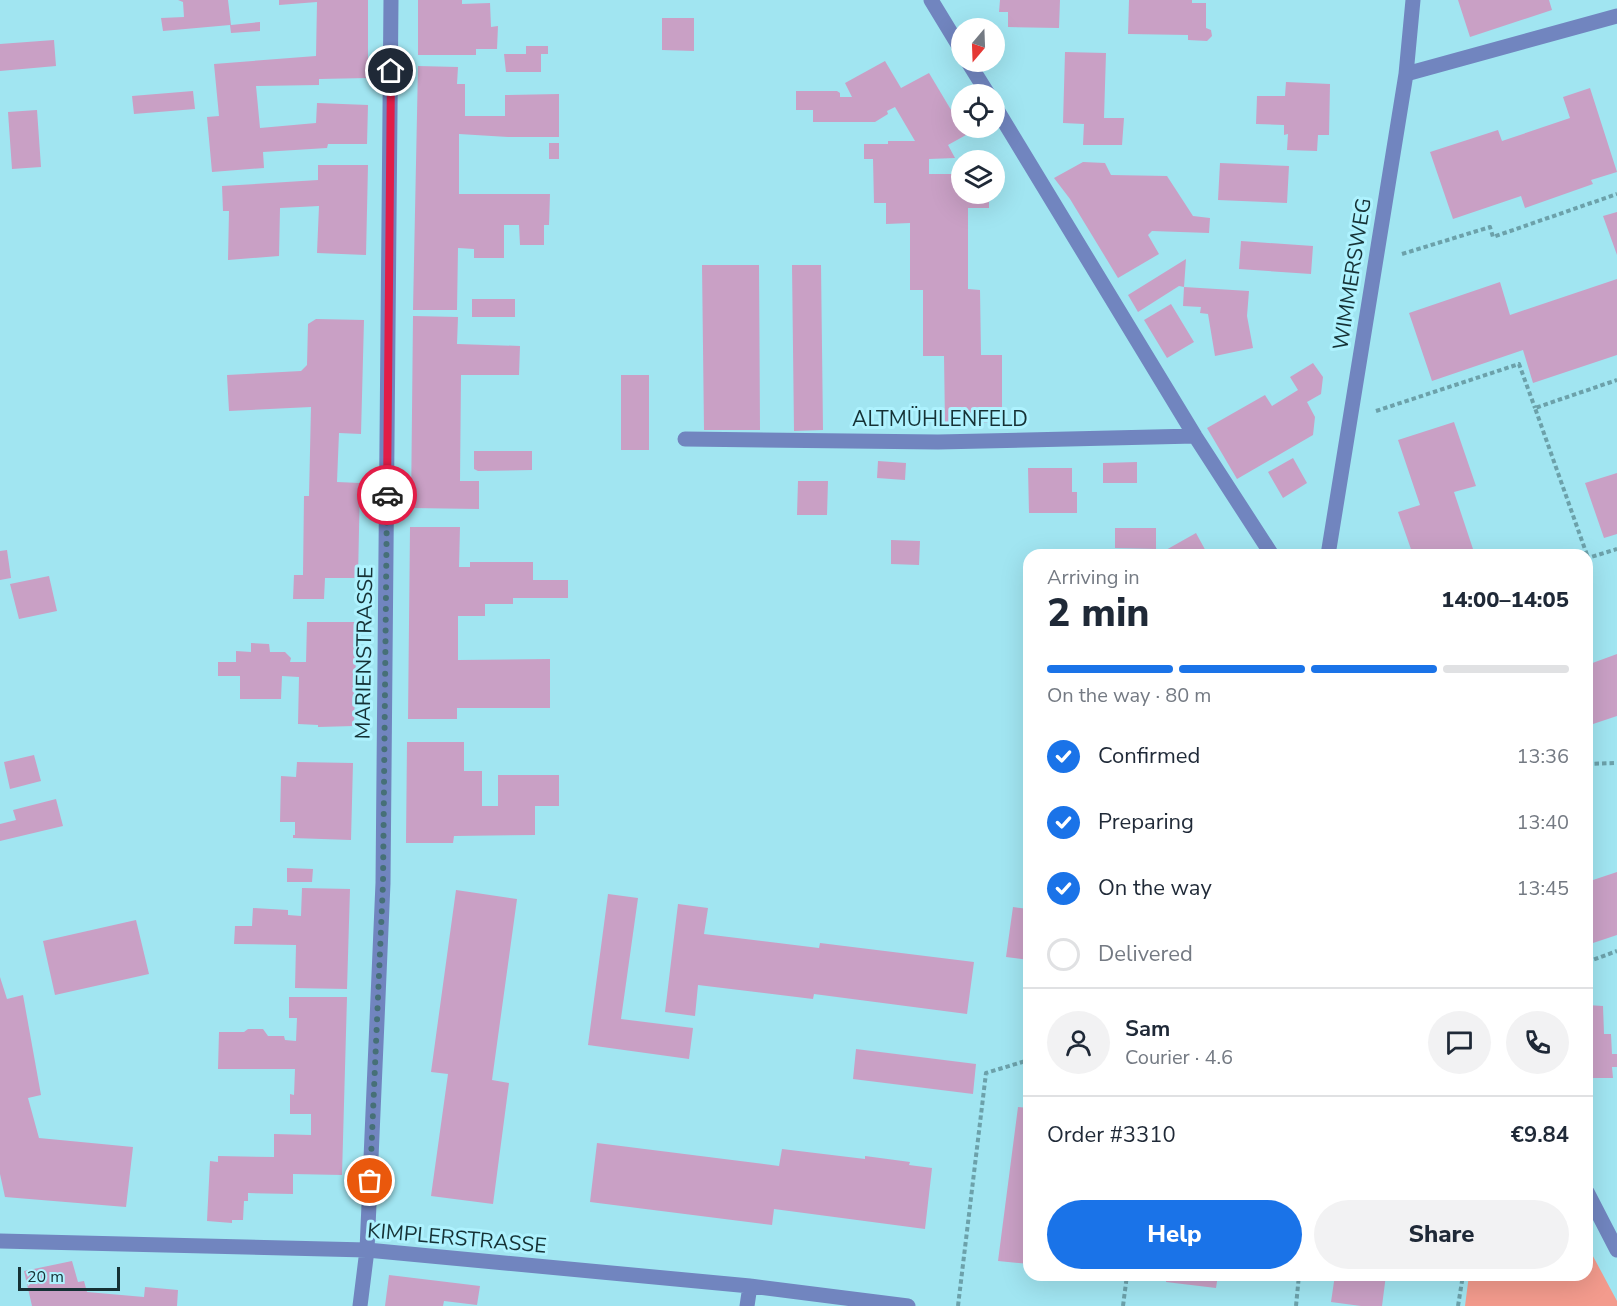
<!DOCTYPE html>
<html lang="en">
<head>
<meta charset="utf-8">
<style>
	body { margin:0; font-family:"Nunito Sans",sans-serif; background:#f2f2f3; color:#1f2937; height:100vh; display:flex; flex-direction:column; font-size:22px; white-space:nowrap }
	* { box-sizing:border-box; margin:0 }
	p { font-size:20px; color:#747a83 }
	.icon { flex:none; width:33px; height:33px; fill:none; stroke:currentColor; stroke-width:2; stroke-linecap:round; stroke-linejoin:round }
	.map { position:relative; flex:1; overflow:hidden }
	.sheet { position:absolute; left:1023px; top:549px; width:570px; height:732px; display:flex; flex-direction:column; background:#fff; border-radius:18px; box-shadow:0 6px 24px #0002 }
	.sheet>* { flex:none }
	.needle { width:39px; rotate:199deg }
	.controls { position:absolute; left:951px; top:18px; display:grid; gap:12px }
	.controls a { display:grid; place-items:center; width:54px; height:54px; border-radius:50%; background:#fff; box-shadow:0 6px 24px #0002; font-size:30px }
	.scale { position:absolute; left:18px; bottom:15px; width:102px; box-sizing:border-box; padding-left:6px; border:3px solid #153135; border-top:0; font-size:16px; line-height:21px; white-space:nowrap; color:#153135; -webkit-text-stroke:4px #aef2fe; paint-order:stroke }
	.pin { position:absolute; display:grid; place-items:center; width:51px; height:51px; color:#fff; margin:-26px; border:3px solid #fff; border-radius:50%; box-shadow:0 2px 6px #0007 }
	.courier { position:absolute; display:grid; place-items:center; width:60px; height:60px; margin:-30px; border:4px solid #e11d48; border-radius:50%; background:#fff; color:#222; box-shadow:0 2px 8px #0007 }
	.summary em { font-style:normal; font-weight:800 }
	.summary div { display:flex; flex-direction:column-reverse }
	.summary { display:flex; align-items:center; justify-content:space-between; height:102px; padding:0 24px }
	h1 { font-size:39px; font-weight:800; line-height:45px }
	.bar { display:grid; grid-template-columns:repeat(4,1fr); gap:9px 6px; align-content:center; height:72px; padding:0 24px }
	.bar i { height:8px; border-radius:4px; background:#e0e1e3 }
	.bar .on { background:#1a73e8 }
	.bar p { grid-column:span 4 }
	.line { display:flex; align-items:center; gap:15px; padding:0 24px; border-top:2px solid #e0e1e3 }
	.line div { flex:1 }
	.round { display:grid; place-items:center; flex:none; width:63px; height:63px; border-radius:32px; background:#f2f2f3 }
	ol { padding:0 24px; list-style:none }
	li { display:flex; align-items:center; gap:18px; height:66px }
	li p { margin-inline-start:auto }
	li .icon { padding:6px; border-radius:50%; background:#1a73e8; color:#fff; stroke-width:4 }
	li:last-child { color:#747a83 }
	li i { width:33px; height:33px; border:3px solid #e0e1e3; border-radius:50% }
	.primary-button { display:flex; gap:12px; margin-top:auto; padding:12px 24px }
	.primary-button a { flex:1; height:69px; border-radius:36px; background:#1a73e8; color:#fff; font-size:24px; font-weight:800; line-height:69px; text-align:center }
	.primary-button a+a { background:#f2f2f3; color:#1f2937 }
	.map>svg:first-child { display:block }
	.green { fill:#f39b8d }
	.building { fill:#c9a0c5 }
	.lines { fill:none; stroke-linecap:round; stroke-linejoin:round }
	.path { stroke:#6ca1aa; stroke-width:4; stroke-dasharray:4.5 3; stroke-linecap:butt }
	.minor { stroke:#7185bf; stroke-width:15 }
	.done { stroke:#467077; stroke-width:6; stroke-dasharray:0 10.8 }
	.route { stroke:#e11d48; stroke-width:8 }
	.labels { text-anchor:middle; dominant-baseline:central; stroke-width:6; stroke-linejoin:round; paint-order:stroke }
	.street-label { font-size:21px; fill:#153135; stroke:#aef2fe }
</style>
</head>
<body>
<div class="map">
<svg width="1617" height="1306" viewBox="0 0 1617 1306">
	<rect width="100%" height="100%" fill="#a1e5f1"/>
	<path class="green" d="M 1587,1245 L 1617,1301 L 1617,1306 L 1465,1306 L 1469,1275 L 1587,1275 Z"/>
	<path class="building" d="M 178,0 L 228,0 L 231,25 L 260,22 L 260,31 L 231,33 L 230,25 L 163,31 L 161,18 L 184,17 L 183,2 Z
		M 279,0 L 368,0 L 368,78 L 319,79 L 319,85 L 256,86 L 260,128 L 316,123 L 317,103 L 368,105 L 367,144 L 328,144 L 327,148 L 263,152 L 264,168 L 212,172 L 207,117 L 219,116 L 214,64 L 316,56 L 317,2 L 279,5 Z
		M 418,0 L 462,0 L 462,4 L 490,3 L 491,27 L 498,26 L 497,49 L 476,49 L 476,55 L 418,55 Z
		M 1000,0 L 1060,0 L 1059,28 L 1008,27 L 1008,12 L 999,12 Z
		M 1129,0 L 1192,0 L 1192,3 L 1206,3 L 1206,28 L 1211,30 L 1212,36 L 1207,41 L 1188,40 L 1188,35 L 1128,34 Z
		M 1458,0 L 1549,0 L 1552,10 L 1470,37 Z
		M 662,18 L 694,18 L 694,51 L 662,50 Z
		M 54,40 L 56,66 L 0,71 L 0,44 Z
		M 526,46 L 548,46 L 548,54 L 541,54 L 541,72 L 506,72 L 504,54 L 526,54 Z
		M 1065,52 L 1106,53 L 1104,118 L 1124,118 L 1122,145 L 1083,145 L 1084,124 L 1063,123 Z
		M 885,61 L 901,88 L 929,73 L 966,135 L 948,145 L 955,158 L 929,159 L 929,174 L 962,174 L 962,194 L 989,194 L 989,208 L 968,208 L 968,289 L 980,290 L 981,355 L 1002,355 L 1002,422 L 945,423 L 944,356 L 923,356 L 923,290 L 910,290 L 910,223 L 886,224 L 886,203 L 874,203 L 873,159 L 864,159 L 864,144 L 888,144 L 888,141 L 915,141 L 895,107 L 887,111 L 888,114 L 875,122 L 813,122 L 813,110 L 796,110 L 796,91 L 837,91 L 840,93 L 840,97 L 852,97 L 845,83 Z
		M 418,66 L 458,67 L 457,84 L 465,84 L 465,116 L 505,116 L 505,95 L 559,94 L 559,137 L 508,137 L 459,134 L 459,194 L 550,194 L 549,225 L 544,225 L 544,245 L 520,245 L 519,225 L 504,225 L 504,258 L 474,258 L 474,249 L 458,248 L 457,310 L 413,310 Z
		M 1286,82 L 1330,84 L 1329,135 L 1318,135 L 1317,151 L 1287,150 L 1288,134 L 1284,135 L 1284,125 L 1256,124 L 1257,96 L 1285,96 Z
		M 1590,88 L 1617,172 L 1591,180 L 1593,184 L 1525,208 L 1521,196 L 1453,219 L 1430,152 L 1498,130 L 1502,141 L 1570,118 L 1563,97 Z
		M 193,91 L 195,109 L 134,114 L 132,96 Z
		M 37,110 L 41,167 L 12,169 L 8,112 Z
		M 549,143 L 559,143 L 559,159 L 549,159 Z
		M 1083,162 L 1105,163 L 1111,175 L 1167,176 L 1193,216 L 1210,218 L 1209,233 L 1152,231 L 1148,235 L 1159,254 L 1118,278 L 1070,199 L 1054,178 Z
		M 1220,163 L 1289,166 L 1287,203 L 1218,200 Z
		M 318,165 L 368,165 L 366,255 L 317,253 L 319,206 L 280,208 L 279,256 L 228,260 L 229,211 L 223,211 L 222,186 L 318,180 Z
		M 1617,212 L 1617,255 L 1603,216 Z
		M 1241,241 L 1313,246 L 1311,274 L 1239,269 Z
		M 1186,259 L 1184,287 L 1179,286 L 1138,312 L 1128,295 Z
		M 702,265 L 759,265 L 760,430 L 704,430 Z
		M 792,265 L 821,265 L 823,430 L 794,431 Z
		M 1617,279 L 1617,355 L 1533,383 L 1523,350 L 1432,381 L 1409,313 L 1500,282 L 1510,315 Z
		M 1184,287 L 1249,291 L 1247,316 L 1253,348 L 1215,356 L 1208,314 L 1200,313 L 1201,307 L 1183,306 Z
		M 472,299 L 515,299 L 515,317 L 472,317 Z
		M 1171,304 L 1194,342 L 1167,358 L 1144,320 Z
		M 413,316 L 458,317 L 457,344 L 520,346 L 519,375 L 461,375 L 460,481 L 479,481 L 479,509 L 411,508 Z
		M 316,319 L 364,320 L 361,434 L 339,433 L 338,457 L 337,482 L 360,483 L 358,578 L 325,578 L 324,599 L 293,599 L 294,575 L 303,575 L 304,496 L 309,496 L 311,407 L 229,411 L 227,375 L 301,371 L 307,365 L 308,324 Z
		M 1313,363 L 1323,377 L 1321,394 L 1307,402 L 1315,417 L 1313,435 L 1237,479 L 1207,428 L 1265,395 L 1272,406 L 1298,390 L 1290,377 Z
		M 621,375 L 649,375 L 649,450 L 621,450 Z
		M 1454,422 L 1476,486 L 1454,492 L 1475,555 L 1413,555 L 1398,512 L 1420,505 L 1398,440 Z
		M 474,451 L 532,451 L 532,470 L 478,471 L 474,469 Z
		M 1293,458 L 1307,483 L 1283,498 L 1268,472 Z
		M 878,461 L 906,463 L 905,480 L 877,478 Z
		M 1137,462 L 1137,483 L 1103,483 L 1103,463 Z
		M 1028,468 L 1072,468 L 1072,492 L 1077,492 L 1077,513 L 1029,513 Z
		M 1617,473 L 1617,534 L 1604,538 L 1585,483 Z
		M 798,481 L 828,481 L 827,515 L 797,515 Z
		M 410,527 L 460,527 L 459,567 L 470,567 L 470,562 L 533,562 L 533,580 L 568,580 L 568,598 L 513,598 L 513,604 L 485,604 L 485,616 L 458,616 L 458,660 L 550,659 L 550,708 L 457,708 L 457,719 L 408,719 Z
		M 1115,528 L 1156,528 L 1156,549 L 1115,548 Z
		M 1196,533 L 1208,555 L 1157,555 Z
		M 891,540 L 920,541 L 919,565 L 891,564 Z
		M 7,550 L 11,578 L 0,580 L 0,551 Z
		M 49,576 L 57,611 L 19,619 L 10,584 Z
		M 307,622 L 357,622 L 354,726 L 318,727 L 318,725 L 298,724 L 299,677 L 282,676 L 281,699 L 240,699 L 240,676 L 218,676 L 218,662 L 236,662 L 236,651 L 251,652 L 251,643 L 269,644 L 270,652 L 285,652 L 291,658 L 290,662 L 306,662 Z
		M 1617,654 L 1617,716 L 1587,726 L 1587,665 Z
		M 407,742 L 464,742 L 464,771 L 482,771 L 482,806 L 498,806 L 498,775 L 559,775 L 559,806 L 535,806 L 535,835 L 454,836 L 453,843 L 406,843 Z
		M 34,755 L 41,781 L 10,789 L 4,762 Z
		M 297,762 L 353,763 L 351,840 L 293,838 L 293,835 L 295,835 L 295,822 L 280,822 L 281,776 L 296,777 Z
		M 56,799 L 63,826 L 0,841 L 0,824 L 16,820 L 13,810 Z
		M 287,868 L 313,869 L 312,882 L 287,882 Z
		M 1617,872 L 1617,935 L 1587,945 L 1587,882 Z
		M 302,888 L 350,889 L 347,989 L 295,988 L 296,945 L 234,944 L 235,926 L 252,926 L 253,908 L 288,910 L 288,915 L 301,916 Z
		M 456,890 L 517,899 L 492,1080 L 509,1083 L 493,1204 L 431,1196 L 448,1074 L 431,1072 Z
		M 608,894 L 638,898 L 621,1019 L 693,1028 L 689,1059 L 588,1045 Z
		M 678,904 L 708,908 L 704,934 L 819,948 L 820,943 L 974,962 L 967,1014 L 814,994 L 813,999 L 698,985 L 695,1016 L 665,1012 Z
		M 1013,907 L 1029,909 L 1029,960 L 1006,957 Z
		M 136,920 L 149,974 L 55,995 L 43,941 Z
		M 0,977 L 7,999 L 23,995 L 41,1095 L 28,1098 L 39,1138 L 133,1147 L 126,1207 L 5,1197 L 0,1174 Z
		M 289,997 L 347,997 L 342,1175 L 293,1174 L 293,1194 L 248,1193 L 248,1201 L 244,1201 L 243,1220 L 232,1220 L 232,1223 L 207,1221 L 210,1161 L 218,1162 L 218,1156 L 274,1157 L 274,1134 L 311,1135 L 311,1114 L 290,1114 L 290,1094 L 294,1095 L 295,1069 L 218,1069 L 219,1032 L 244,1032 L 248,1029 L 263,1029 L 268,1036 L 284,1036 L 285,1040 L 296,1041 L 297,1018 L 289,1018 Z
		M 1587,1005 L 1603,1006 L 1604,1034 L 1611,1034 L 1612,1054 L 1617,1054 L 1617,1067 L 1612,1067 L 1613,1078 L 1587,1078 Z
		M 856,1049 L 976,1064 L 973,1094 L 853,1079 Z
		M 1018,1107 L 1029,1108 L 1029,1264 L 998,1261 Z
		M 597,1143 L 779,1166 L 782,1149 L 865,1159 L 865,1156 L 910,1162 L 909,1165 L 932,1168 L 925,1229 L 774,1209 L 772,1225 L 590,1202 Z
		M 72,1261 L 78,1282 L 84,1281 L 87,1292 L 144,1297 L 145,1287 L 178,1290 L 177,1306 L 32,1306 L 24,1271 Z
		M 389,1275 L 480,1286 L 477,1305 L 444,1301 L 443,1306 L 385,1306 Z
		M 1167,1275 L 1218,1275 L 1216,1288 L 1166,1282 Z
		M 1335,1275 L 1386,1275 L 1382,1306 L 1361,1306 L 1331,1302 Z"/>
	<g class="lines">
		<path class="path" d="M 1402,254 L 1490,227 L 1493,237 L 1617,194
			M 1376,411 L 1519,364 L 1535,408
			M 1587,555 L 1535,408 L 1617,380
			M 1587,555 L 1588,558 L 1617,549
			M 1587,764 L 1617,763
			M 1587,962 L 1617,951
			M 958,1306 L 986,1073 L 1029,1060
			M 1123,1306 L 1127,1275
			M 1296,1306 L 1299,1275
			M 1458,1306 L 1463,1275"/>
		<path class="minor" d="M 931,0 L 962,51
			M 968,62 L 988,94
			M 1406,74 L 1617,16
			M 994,105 L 1195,436 L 1272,555
			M 685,439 L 938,442 L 1195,436
			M 1328,555 L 1406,74 L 1413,0
			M 1587,1192 L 1617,1250
			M 0,1241 L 367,1250 L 750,1286 L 908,1306
			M 360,1306 L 367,1250 L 383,883 L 391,0
			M 747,1306 L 750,1286"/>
	</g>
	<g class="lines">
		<path class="done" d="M 370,1181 L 383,883 L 387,495"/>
		<path class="route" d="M 387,495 L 391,71"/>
	</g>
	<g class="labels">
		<g class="street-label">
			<text transform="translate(1352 274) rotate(-81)">WIMMERSWEG</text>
			<text x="940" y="419">ALTMÜHLENFELD</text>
			<text transform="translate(364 653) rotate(-89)">MARIENSTRASSE</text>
			<text transform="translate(457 1238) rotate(5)">KIMPLERSTRASSE</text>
		</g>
	</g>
</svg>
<div class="controls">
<a><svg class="needle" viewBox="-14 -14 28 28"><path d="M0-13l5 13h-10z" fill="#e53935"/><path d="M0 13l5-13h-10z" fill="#747a83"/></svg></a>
<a><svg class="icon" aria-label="locate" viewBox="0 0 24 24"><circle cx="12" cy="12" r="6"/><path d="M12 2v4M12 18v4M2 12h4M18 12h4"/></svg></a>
<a><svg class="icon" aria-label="layers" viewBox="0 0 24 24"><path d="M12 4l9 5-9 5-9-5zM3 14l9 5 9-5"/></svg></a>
</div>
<div class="scale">20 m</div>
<div class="pin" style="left:370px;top:1181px;background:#ea580c"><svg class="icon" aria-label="bag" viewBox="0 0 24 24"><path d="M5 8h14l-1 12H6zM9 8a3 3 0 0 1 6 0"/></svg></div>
<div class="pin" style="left:391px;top:71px;background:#1f2937"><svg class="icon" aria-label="home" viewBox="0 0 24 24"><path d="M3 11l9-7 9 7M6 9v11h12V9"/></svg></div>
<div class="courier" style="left:387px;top:495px"><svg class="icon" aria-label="car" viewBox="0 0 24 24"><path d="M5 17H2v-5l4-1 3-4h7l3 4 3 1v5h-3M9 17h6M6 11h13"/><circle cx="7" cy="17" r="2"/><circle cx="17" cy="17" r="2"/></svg></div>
<section class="sheet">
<div class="summary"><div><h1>2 min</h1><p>Arriving in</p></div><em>14:00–14:05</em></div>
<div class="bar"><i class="on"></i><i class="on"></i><i class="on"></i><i></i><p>On the way · 80 m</p></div>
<ol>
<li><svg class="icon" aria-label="check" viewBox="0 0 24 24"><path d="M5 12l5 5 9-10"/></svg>Confirmed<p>13:36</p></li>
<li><svg class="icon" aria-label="check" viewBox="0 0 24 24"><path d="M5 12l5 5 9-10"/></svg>Preparing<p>13:40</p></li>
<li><svg class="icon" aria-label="check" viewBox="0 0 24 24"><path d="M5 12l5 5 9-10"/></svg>On the way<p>13:45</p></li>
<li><i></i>Delivered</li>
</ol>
<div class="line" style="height:108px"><a class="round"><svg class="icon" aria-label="person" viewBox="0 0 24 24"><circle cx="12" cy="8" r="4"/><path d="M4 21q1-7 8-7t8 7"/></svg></a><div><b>Sam</b><p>Courier · 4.6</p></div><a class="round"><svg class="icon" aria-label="chat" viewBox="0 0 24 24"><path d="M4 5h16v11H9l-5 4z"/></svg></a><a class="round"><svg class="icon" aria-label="phone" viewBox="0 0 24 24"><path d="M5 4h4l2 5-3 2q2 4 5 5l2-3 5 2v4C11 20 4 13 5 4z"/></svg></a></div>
<div class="line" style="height:78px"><div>Order #3310</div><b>€9.84</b></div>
<div class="primary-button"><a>Help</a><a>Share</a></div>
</section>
</div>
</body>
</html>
